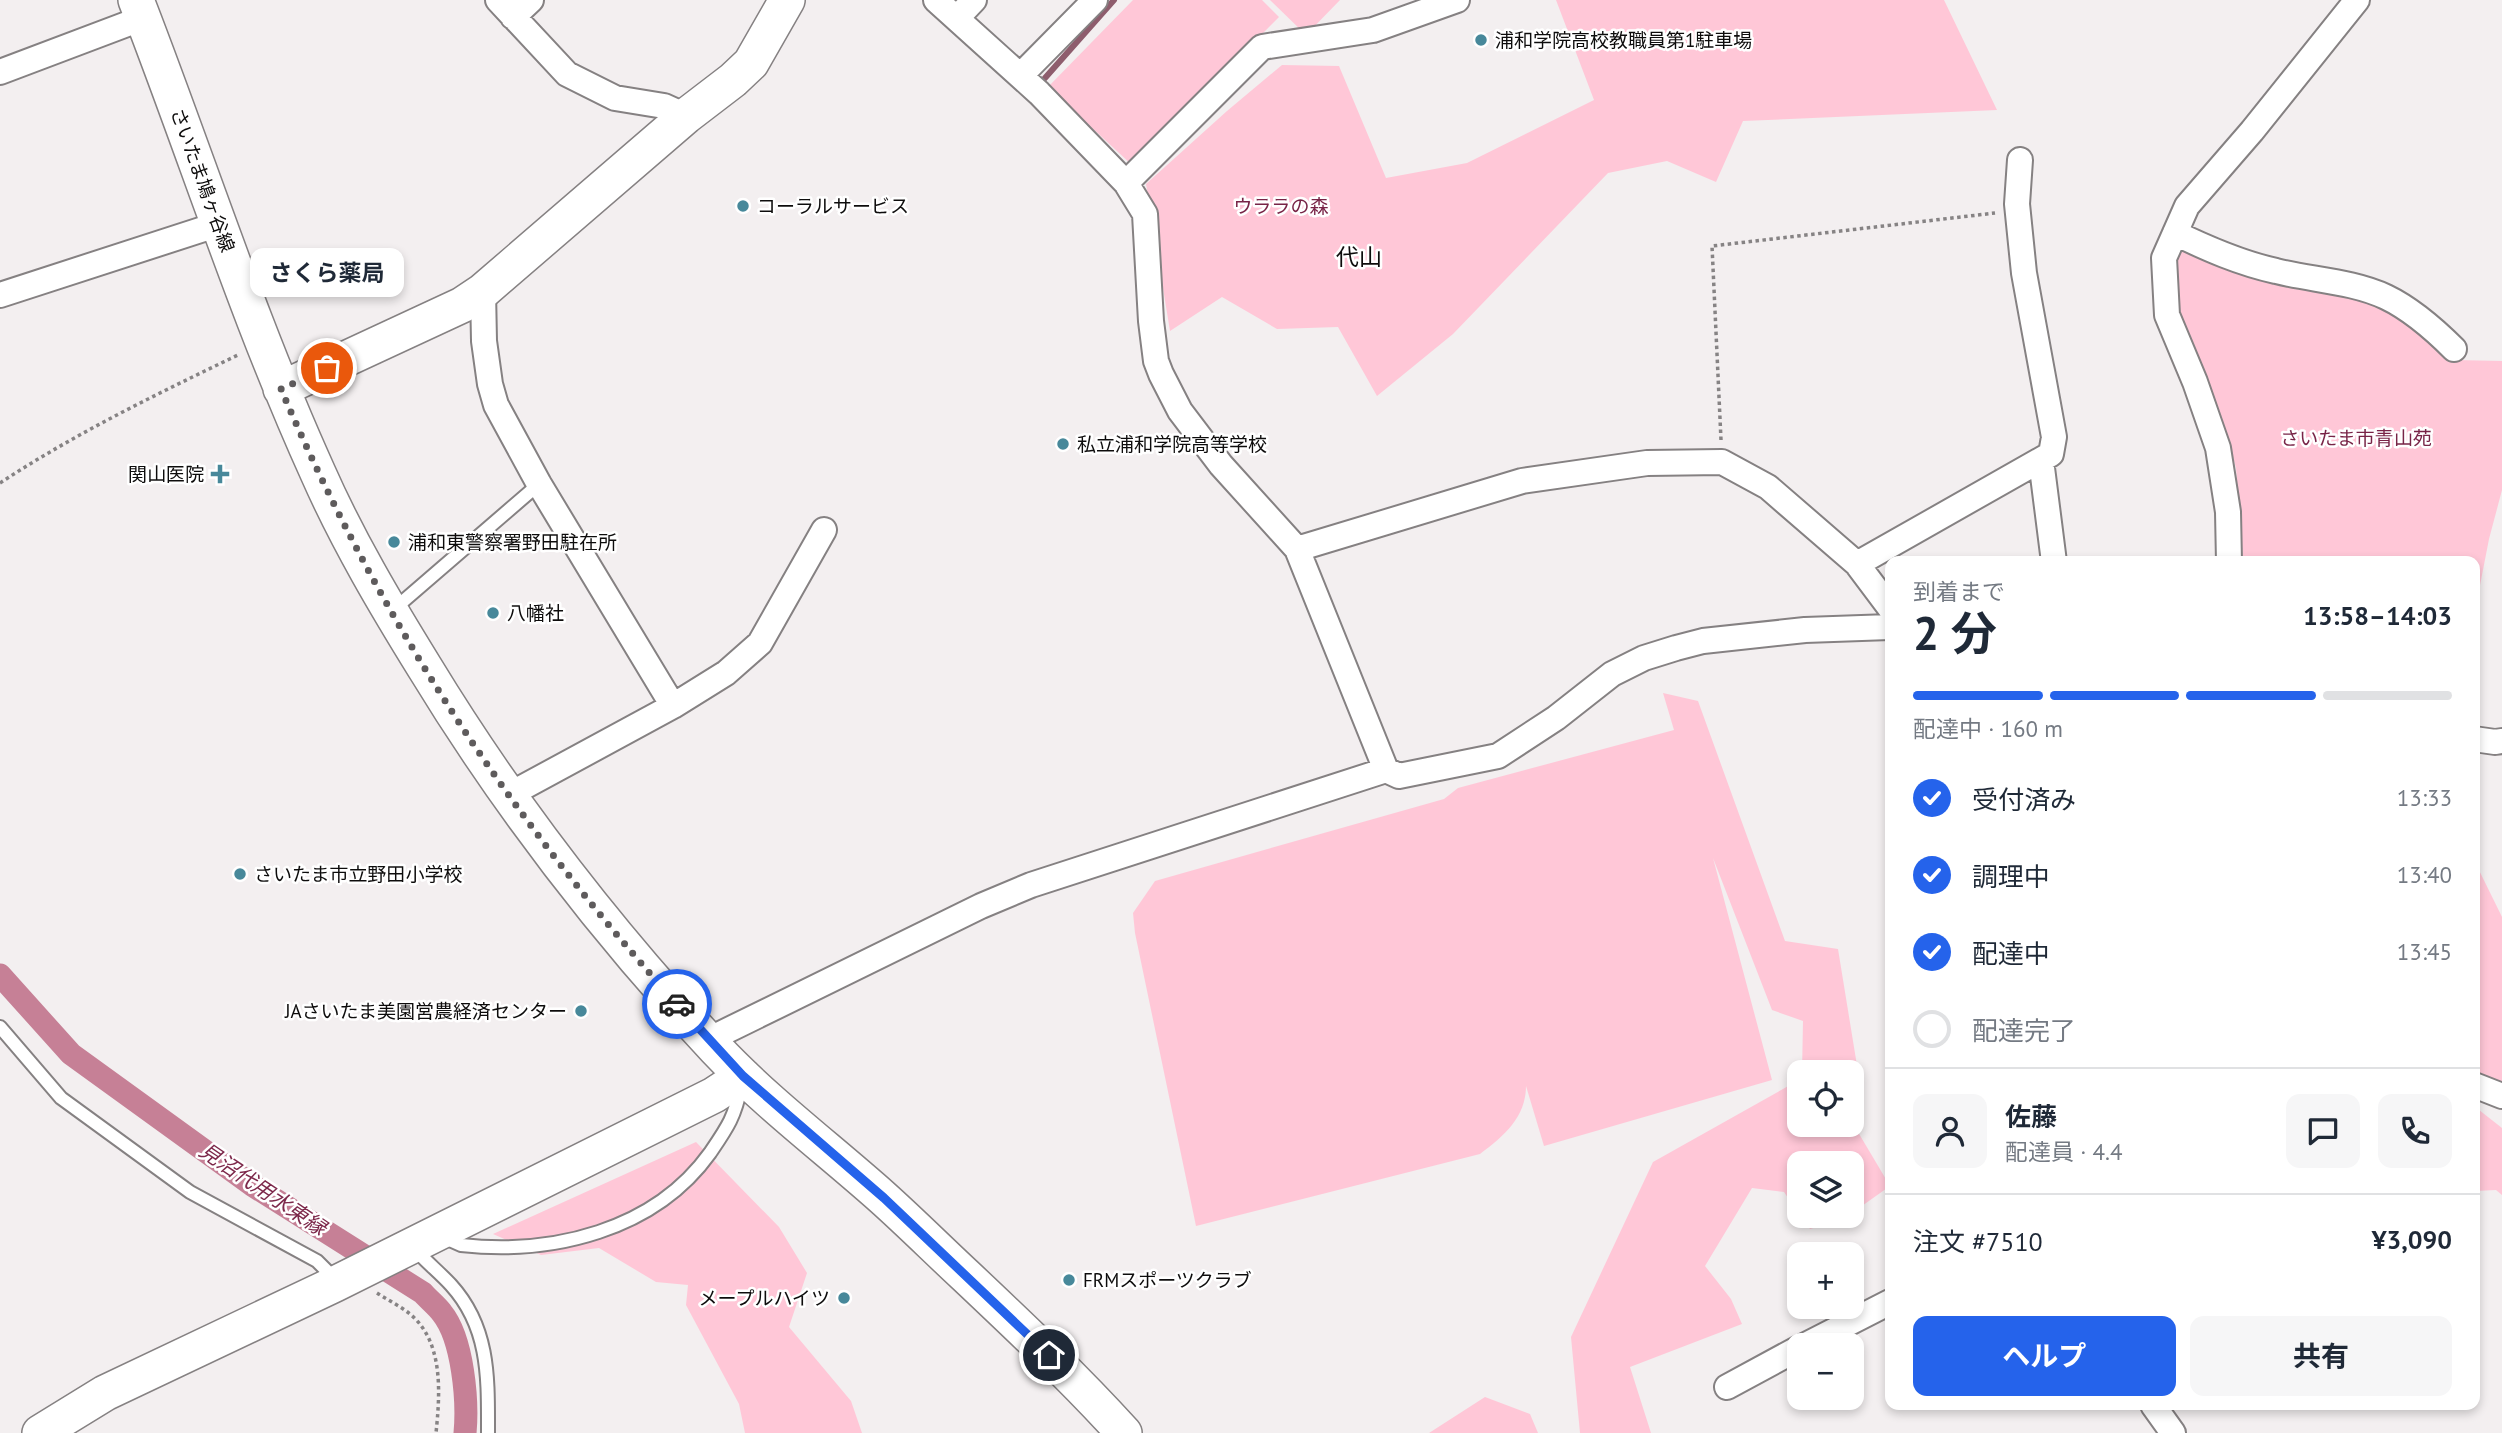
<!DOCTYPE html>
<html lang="ja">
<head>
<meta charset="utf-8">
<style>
	body { margin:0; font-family:"PT Sans","Noto Sans JP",sans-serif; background:#f6f6f7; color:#1f2937; height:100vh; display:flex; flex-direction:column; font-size:26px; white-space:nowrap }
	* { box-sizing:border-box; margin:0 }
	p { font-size:23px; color:#747a83 }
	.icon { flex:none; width:38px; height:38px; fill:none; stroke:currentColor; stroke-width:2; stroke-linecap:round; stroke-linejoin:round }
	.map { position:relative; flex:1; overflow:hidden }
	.drawer { position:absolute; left:1885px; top:556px; width:595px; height:854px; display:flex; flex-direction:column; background:#fff; border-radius:14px; box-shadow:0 4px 10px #0003 }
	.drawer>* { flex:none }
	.buttons { position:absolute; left:1787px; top:1060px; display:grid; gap:14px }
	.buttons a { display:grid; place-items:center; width:77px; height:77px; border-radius:14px; background:#fff; box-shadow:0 4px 10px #0003; font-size:35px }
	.pin { position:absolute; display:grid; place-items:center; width:60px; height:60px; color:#fff; margin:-30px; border:4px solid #fff; border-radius:50%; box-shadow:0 2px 7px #0007 }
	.courier { position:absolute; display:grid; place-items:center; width:70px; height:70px; margin:-35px; border:5px solid #2563eb; border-radius:50%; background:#fff; color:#222; box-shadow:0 2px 9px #0007 }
	.bubble { position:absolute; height:49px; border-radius:14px; background:#fff; box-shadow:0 4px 10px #0003; font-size:23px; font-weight:700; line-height:49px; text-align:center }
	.head em { font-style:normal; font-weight:700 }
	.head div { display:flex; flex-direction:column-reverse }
	.head { display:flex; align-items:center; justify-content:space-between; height:119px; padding:0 28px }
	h1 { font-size:46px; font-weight:700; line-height:52px }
	.bar { display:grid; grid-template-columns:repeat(4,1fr); gap:10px 7px; align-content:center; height:84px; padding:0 28px }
	.bar i { height:9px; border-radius:5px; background:#e0e1e3 }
	.bar .current { background:#2563eb }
	.bar p { grid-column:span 4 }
	.line { display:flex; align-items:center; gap:18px; padding:0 28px; border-top:2px solid #e0e1e3 }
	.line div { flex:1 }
	.round { display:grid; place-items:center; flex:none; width:74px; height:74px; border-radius:14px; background:#f6f6f7 }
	ol { padding:0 28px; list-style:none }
	li { display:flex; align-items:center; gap:21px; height:77px }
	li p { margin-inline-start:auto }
	li .icon { padding:7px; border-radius:50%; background:#2563eb; color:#fff; stroke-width:4 }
	li:last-child { color:#747a83 }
	li i { width:38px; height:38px; border:4px solid #e0e1e3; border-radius:50% }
	.button { display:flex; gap:14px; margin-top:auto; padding:14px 28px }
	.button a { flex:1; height:80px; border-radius:14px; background:#2563eb; color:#fff; font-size:28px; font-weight:700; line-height:80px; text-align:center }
	.button a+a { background:#f6f6f7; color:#1f2937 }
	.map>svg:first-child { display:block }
	.green { fill:#ffc7d7 }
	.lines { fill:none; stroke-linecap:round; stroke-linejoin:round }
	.stream { stroke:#8e5d6d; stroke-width:6 }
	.canal { stroke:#c68096; stroke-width:23 }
	.lane-casing { stroke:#858182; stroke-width:16 }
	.street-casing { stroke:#858182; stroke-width:28 }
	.secondary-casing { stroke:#858182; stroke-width:38 }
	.path { stroke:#868384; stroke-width:3.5; stroke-dasharray:3.5 3.5; stroke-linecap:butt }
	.lane { stroke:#fff; stroke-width:12 }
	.street { stroke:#fff; stroke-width:24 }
	.secondary { stroke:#fff; stroke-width:35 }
	.done { stroke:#5e5b5c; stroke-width:7; stroke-dasharray:0 12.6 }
	.route { stroke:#2563eb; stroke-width:9 }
	.poi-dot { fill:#47889a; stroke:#fff; stroke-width:2.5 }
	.labels { text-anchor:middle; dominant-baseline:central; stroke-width:5; stroke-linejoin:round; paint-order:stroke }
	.poi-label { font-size:19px; fill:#0d0c0c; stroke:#fff; text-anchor:start }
	.street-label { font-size:19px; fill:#0d0c0c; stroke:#fff }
	.park-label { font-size:19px; fill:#782447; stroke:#fff }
	.water-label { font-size:21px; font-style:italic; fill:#7d294b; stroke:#fff }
	.quarter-label { font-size:23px; fill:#0d0c0c; stroke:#fff }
</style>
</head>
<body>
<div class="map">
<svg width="2502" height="1433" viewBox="0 0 2502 1433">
	<rect width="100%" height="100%" fill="#f3eff0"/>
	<path class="green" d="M 1133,0 L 1262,0 L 1279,17 L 1132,165 L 1048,87 Z
		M 1270,0 L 1340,0 L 1306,35 Z
		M 1556,0 L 1944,0 L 1997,110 L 1743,121 L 1716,182 L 1667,161 L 1608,173 L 1453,334 L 1377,396 L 1338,327 L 1277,329 L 1222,297 L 1170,331 L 1146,184 L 1227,111 L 1282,65 L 1339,66 L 1386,178 L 1467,163 L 1594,100 Z
		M 2177,248 L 2383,303 L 2455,360 L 2502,361 L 2502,490 L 2489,539 L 2475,611 L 2474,562 L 2243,562 L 2236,468 L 2222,418 L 2173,311 Z
		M 1663,693 L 1698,701 L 1785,941 L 1838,949 L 1860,1084 L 1852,1122 L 1890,1186 L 1852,1213 L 1852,1164 L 1799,1164 L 1799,1214 L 1784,1192 L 1752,1188 L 1705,1266 L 1731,1299 L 1742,1324 L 1630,1367 L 1651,1433 L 1580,1433 L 1571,1337 L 1653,1162 L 1799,1080 L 1799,1125 L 1852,1125 L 1852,1073 L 1802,1073 L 1803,1021 L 1772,1010 L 1713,858 L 1772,1080 L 1544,1146 L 1526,1086 C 1526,1117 1504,1136 1480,1154 L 1196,1226 L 1135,933 L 1133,913 L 1155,881 L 1444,799 L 1458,788 L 1674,730 Z
		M 2474,860 L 2502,917 L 2502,1089 L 2475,1076 Z
		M 2474,1106 L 2502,1128 L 2502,1195 L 2496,1190 L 2475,1191 Z
		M 696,1142 L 779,1227 L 807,1273 L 789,1327 L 851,1401 L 862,1433 L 745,1433 L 739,1404 L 686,1305 L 688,1285 L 656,1282 L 599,1248 L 541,1255 L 493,1234 Z
		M 1801,1216 L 1847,1216 L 1841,1220 L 1810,1229 Z
		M 1485,1397 L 1530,1414 L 1538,1433 L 1429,1433 Z"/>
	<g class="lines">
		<path class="stream" d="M 1045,78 L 1114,0"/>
		<path class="canal" d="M 0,975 L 71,1054 L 252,1185 L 423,1293 C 429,1300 437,1306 442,1313 C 463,1339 468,1401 465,1433"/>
		<g class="lane-casing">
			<path id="lane" d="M 393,610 L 539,484
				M 0,1027 L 61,1098 L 190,1192 L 317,1261 L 326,1270 L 335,1283
				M 446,1233 L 452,1241 L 461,1245 C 552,1255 654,1231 710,1153 C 727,1128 735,1117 741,1086
				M 413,1247 C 425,1261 439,1272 451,1285 C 490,1328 488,1379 488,1433"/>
		</g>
		<g class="street-casing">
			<path id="street" d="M 498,0 L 567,74 L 615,98 L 664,106 L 686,116
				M 936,0 L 1039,93 L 1126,183 L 1145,214 L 1151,321 L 1156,361 L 1161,374 L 1180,411 L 1221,465 L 1297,549 L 1386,770 L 1399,776 L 1498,756 L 1556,718 L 1612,674 L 1644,658 L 1676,648 L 1703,641 L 1805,630 L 1890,627
				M 513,17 L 531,0
				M 957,18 L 974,0
				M 0,72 L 143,18
				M 1020,76 L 1095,0
				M 1126,183 L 1262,47 L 1373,30 L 1457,0
				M 2175,233 C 2208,249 2240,263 2276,271 C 2311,280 2352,281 2386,297 C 2411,309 2434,329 2454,349
				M 483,291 L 484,341 L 490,384 L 496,405 L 539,484 L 673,706
				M 0,295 L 219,224
				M 2041,460 L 2054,562
				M 1297,549 L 1522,481 L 1647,463 L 1722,462 L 1768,487 L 1857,564 L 1890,608
				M 2229,562 L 2228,512 L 2218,448 L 2195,382 L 2167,315 L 2164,258 L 2187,206 L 2252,131 L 2357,0
				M 1857,564 L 2051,454 L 2054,437 L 2024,273 L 2017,204 L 2020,160
				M 2474,739 L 2495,742 L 2502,741
				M 507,796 L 673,706 L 726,673 L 760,643 L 824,530
				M 708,1040 L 981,906 L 1031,885 L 1386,770
				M 2474,1085 L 2502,1096
				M 1804,1346 L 1890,1302
				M 1727,1387 L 1799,1348
				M 2153,1405 L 2173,1433"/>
		</g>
		<g class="secondary-casing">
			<path id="secondary" d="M 136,0 C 197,157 248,319 318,473 C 348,541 386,605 425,668 C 509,806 606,931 716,1049 C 767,1103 827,1148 882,1197 C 911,1223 938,1250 966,1276 C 1020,1327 1074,1378 1124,1433
				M 281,389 L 462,305 L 483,291 L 686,116 L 733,80 L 751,63 L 787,0
				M 40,1433 L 105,1393 L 335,1284 L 714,1095 L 743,1076"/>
		</g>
		<path class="path" d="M 1721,440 L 1712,246 L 1995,213
			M 0,483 C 76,433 157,394 238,355
			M 377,1293 C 388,1300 400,1306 410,1314 C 444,1342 440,1394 436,1433"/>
		<use href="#lane" class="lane"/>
		<use href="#street" class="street"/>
		<use href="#secondary" class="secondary"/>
	</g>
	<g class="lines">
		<path class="done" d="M 327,368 L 281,389 C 380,621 509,817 677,1004"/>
		<path class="route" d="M 677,1004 L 743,1076 L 884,1198 L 1049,1355"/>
	</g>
	<g class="poi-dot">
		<circle cx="1481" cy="40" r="7"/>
		<circle cx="743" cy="206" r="7"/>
		<circle cx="1063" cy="444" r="7"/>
		<path d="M216.5 463.5h7v7h7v7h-7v7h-7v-7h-7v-7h7z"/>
		<circle cx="394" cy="542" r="7"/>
		<circle cx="493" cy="613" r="7"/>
		<circle cx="240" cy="874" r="7"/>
		<circle cx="581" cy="1011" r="7"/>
		<circle cx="1069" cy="1280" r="7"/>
		<circle cx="844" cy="1298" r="7"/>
	</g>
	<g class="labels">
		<g class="poi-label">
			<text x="1495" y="40">浦和学院高校教職員第1駐車場</text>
			<text x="757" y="206">コーラルサービス</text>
			<text x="1077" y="444">私立浦和学院高等学校</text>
			<text x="204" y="474" text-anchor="end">関山医院</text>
			<text x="408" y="542">浦和東警察署野田駐在所</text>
			<text x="507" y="613">八幡社</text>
			<text x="254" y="874">さいたま市立野田小学校</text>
			<text x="567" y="1011" text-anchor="end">JAさいたま美園営農経済センター</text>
			<text x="1083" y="1280">FRMスポーツクラブ</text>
			<text x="830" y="1298" text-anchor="end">メープルハイツ</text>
		</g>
		<g class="street-label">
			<text transform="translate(203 180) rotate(70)">さいたま鳩ヶ谷線</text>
		</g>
		<g class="park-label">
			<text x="1281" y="206">ウララの森</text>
			<text x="2356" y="438">さいたま市青山苑</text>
		</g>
		<g class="water-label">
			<text transform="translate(263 1189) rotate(34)">見沼代用水東縁</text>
		</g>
		<g class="quarter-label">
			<text x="1359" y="256">代山</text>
		</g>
	</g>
</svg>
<div class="buttons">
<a><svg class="icon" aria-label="locate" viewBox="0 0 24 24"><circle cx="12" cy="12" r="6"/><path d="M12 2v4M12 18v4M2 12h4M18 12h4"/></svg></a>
<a><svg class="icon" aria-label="layers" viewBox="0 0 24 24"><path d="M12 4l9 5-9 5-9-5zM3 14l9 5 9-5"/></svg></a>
<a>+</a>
<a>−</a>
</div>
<div class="pin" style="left:327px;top:368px;background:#ea580c"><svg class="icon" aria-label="bag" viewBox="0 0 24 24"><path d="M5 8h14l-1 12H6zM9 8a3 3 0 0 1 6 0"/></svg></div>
<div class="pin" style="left:1049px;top:1355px;background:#1f2937"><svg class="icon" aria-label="home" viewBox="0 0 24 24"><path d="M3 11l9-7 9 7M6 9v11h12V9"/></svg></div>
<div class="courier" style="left:677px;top:1004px"><svg class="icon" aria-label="car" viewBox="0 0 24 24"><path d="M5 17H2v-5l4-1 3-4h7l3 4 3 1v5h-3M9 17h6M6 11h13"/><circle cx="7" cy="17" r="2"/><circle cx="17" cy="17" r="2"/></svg></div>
<div class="bubble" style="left:250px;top:248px;width:154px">さくら薬局</div>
<section class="drawer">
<div class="head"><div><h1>2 分</h1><p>到着まで</p></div><em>13:58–14:03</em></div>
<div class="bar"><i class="current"></i><i class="current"></i><i class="current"></i><i></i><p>配達中 · 160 m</p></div>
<ol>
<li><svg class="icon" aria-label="check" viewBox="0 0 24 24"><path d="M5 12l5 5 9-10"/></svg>受付済み<p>13:33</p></li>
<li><svg class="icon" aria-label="check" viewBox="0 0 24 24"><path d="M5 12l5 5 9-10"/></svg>調理中<p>13:40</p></li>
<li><svg class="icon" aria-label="check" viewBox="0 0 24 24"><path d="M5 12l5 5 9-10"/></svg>配達中<p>13:45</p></li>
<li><i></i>配達完了</li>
</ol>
<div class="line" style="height:126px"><a class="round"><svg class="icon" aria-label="person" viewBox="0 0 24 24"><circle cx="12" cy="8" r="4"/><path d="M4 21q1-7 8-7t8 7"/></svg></a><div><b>佐藤</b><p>配達員 · 4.4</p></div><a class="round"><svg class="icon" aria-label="chat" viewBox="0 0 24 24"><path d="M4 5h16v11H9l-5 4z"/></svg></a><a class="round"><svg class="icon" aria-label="phone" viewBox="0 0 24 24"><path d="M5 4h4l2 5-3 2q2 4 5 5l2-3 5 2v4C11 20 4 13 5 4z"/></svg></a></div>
<div class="line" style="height:91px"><div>注文 #7510</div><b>¥3,090</b></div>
<div class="button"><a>ヘルプ</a><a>共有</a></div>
</section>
</div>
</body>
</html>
